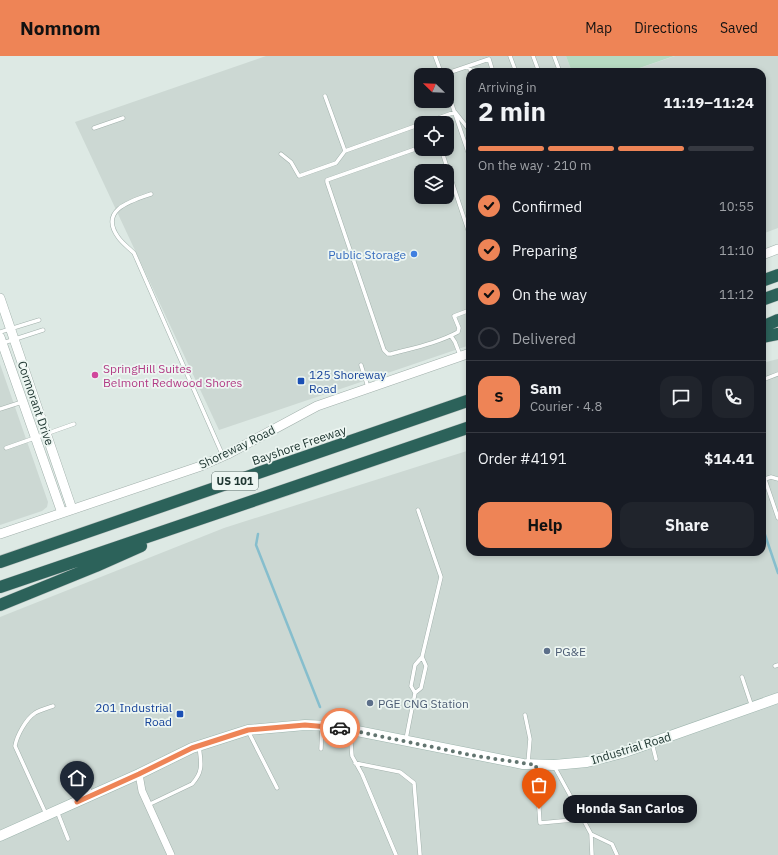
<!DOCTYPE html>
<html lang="en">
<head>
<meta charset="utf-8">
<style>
	body { margin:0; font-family:"IBM Plex Sans",sans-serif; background:#20242c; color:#f1f3f6; height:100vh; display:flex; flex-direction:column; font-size:15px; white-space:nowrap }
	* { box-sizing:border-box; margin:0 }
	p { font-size:13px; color:#9ea1a6 }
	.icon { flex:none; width:22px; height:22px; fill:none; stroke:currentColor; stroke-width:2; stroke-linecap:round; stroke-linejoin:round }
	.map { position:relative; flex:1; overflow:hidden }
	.drawer { position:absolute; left:466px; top:12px; width:300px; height:488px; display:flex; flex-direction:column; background:#171b24; border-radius:12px; box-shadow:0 2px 6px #0003 }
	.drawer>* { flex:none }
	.needle { width:26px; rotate:293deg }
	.buttons { position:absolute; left:414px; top:12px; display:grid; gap:8px }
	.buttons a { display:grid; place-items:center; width:40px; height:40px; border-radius:8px; background:#171b24; box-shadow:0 2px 6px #0003; font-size:20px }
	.pin { position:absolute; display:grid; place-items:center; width:34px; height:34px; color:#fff; margin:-41px -17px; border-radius:50% 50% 50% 0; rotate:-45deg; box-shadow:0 0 4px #0007 }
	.pin .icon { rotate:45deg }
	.courier { position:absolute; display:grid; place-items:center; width:40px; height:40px; margin:-20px; border:3px solid #ee8456; border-radius:50%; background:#fff; color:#222; box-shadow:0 1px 5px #0007 }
	.bubble { position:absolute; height:28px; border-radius:12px; background:#171b24; box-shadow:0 2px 6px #0003; font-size:13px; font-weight:700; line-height:28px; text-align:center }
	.headline em { font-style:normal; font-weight:700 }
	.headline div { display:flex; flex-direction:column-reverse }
	.headline { display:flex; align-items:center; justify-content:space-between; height:68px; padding:0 12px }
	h1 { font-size:26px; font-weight:700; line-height:30px }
	.bar { display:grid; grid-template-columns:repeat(4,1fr); gap:6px 4px; align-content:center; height:48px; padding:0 12px }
	.bar i { height:5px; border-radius:3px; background:#363941 }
	.bar .current { background:#ee8456 }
	.bar p { grid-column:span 4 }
	.line { display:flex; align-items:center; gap:10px; padding:0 12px; border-top:1px solid #363941 }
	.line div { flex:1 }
	.round { display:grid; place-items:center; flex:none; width:42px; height:42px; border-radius:12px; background:#20242c }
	ol { padding:0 12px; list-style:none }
	li { display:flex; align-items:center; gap:12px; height:44px }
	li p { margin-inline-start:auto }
	li .icon { padding:4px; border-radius:50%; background:#ee8456; color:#111; stroke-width:4 }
	li:last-child { color:#9ea1a6 }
	li i { width:22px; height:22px; border:2px solid #363941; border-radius:50% }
	.button { display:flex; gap:8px; margin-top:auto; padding:8px 12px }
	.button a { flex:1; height:46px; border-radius:12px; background:#ee8456; color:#111; font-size:16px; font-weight:700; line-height:46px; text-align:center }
	.button a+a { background:#20242c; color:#f1f3f6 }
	header { display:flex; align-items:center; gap:24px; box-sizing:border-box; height:56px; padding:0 20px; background:#ee8456; color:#111 }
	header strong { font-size:19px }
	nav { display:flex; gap:22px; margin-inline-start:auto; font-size:14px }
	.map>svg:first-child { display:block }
	.built { fill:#ccd8d3; fill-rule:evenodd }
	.green { fill:#b6dac2 }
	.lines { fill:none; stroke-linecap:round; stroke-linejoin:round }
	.stream { stroke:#86becd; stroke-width:2.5 }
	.service-casing { stroke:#a1b0ab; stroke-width:4.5 }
	.minor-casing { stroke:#a1b0ab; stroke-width:8 }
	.tertiary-casing { stroke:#a1b0ab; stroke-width:10 }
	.secondary-casing { stroke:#9db4ad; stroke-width:11 }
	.motorway-casing { stroke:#bcc3c2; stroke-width:13 }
	.service { stroke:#fff; stroke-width:3.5 }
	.minor { stroke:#fff; stroke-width:7 }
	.tertiary { stroke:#fff; stroke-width:9 }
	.secondary { stroke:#fff; stroke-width:10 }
	.motorway { stroke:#2c625a; stroke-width:12 }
	.done { stroke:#627570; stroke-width:4; stroke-dasharray:0 7.2 }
	.route { stroke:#ee8456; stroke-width:5 }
	.shop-dot { fill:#3f7fe0; stroke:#edf6f2; stroke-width:1.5 }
	.hotel-dot { fill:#d1479c; stroke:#edf6f2; stroke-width:1.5 }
	.transit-dot { fill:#1a4fb4; stroke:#edf6f2; stroke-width:1.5 }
	.service-dot { fill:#5c6f8a; stroke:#edf6f2; stroke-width:1.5 }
	.labels { text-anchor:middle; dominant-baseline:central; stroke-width:3.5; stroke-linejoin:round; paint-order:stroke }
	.shield { fill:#edf6f2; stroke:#5e706c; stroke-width:1 }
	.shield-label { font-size:11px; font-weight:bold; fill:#203732 }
	.shop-label { font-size:12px; fill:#366cbe; stroke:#edf6f2; text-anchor:end }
	.hotel-label { font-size:12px; fill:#b23c85; stroke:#edf6f2; text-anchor:start }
	.transit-label { font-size:12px; fill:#164399; stroke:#edf6f2; text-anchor:start }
	.street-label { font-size:12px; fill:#203732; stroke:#edf6f2 }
	.service-label { font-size:12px; fill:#4e5e75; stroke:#edf6f2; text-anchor:start }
</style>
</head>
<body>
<header>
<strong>Nomnom</strong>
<nav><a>Map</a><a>Directions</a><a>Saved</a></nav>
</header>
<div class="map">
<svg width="778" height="799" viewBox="0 0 778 799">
	<rect width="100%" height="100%" fill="#dde9e4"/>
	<path class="built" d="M 266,0 L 566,0 L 572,16 L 470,16 L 470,289 L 219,374 L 75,66 ZM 421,19 L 447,19 L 447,45 L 421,45 ZM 421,67 L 447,67 L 447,93 L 421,93 ZM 421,115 L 447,115 L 447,141 L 421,141 Z
		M 675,0 L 778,0 L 778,172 L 762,178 L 762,16 L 628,16 Z
		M 778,303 L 778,799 L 0,799 L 0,561 L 224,472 L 470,394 L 470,496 L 762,496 L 762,307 Z
		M 0,308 L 48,446 L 47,451 L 42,455 L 0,469 Z"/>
	<path class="green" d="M 566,0 L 674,0 L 628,16 L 572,16 Z"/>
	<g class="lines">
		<path class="stream" d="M 762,470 L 778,517
			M 258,478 L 256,489 L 320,651"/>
		<g class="service-casing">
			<path id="service" d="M 435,0 L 442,19
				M 510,0 L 516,16
				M 533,0 L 539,16
				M 554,0 L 560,16
				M 469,10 L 471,16
				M 682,16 L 685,16
				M 442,19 L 489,3 L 493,16
				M 447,34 L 470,102
				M 325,40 L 345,95 L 421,68
				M 425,67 L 455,56 L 470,75
				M 94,72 L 123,62
				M 421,91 L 327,124 L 327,126 L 384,294 L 388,298 L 391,298 C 413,292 438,287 458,276 L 459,272 L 454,260 L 470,254
				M 441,93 L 470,180
				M 281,98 L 291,106 L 299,120 L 336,107 L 345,95
				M 151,138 C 130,145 99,154 118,181 C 122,187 129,192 134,197 L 223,400
				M 0,276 L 39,264
				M 451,280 L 455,286 L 460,299
				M 3,287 L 43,274
				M 361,309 L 368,331
				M 762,324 L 778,318
				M 0,353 L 22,346
				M 6,392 L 74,368
				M 762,415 L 778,462
				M 765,423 L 771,421 L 778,423
				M 418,454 L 441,521 L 422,601 L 415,609 L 411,630 L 415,637 L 421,632 L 426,610 L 422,601
				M 775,610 L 778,609
				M 742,621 L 752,651
				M 525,659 L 530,683 L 528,707
				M 248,675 L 277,732
				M 350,675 L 352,700 L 362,718 L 396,799
				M 406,683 L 415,637
				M 652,687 L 656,703
				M 321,693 L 322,671
				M 355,707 L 400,716 L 414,727 L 420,799
				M 536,710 L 540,767 L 583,763 L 554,710
				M 84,722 L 91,738
				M 148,749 L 192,728 C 204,715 201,706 199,690
				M 57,755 L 68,783
				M 46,758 L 15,690 C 17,679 26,663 35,657 C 40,654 47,652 53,650
				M 583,763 L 591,778 L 592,799
				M 591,778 L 612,788 L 617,799"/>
		</g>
		<g class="minor-casing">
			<path id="minor" d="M 139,718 L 142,735 L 171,799"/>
		</g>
		<g class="tertiary-casing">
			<path id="tertiary" d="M 762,199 L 778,193
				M 0,242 L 72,453
				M 0,281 L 62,457
				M 0,478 L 201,410 L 228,398 L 317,350 L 470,297"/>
		</g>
		<g class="secondary-casing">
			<path id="secondary" d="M 0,780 L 139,718 L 192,692 L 248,674 L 305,669 L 332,670 L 523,708 L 554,709 L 587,706 L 622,697 L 778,642"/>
		</g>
		<g class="motorway-casing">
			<path id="motorway" d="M 762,225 L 778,219
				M 762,244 L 778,238
				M 762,271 L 778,264
				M 762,281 L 778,278
				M 0,506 L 470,344
				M 0,531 L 470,371
				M 0,549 L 96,510 L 141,490"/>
		</g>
		<use href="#service" class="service"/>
		<use href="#minor" class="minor"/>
		<use href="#tertiary" class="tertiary"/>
		<use href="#secondary" class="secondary"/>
		<use href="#motorway" class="motorway"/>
	</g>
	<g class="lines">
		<path class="done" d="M 340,672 L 476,700 L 536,709 L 539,753"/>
		<path class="route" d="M 77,746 L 139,718 L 192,692 L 248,674 L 305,669 L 340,672"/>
	</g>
	<circle class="shop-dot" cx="414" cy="198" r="4"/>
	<circle class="hotel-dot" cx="95" cy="319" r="4"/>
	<g class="transit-dot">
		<rect x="297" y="321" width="8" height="8" rx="2"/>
		<rect x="176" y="654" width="8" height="8" rx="2"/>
	</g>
	<g class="service-dot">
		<circle cx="547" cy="595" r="4"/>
		<circle cx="370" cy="647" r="4"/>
	</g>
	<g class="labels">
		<rect class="shield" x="212" y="416" width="46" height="18" rx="3"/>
		<g class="shield-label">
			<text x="235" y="425">US 101</text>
		</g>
		<g class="shop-label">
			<text x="406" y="198">Public Storage</text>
		</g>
		<g class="hotel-label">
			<text x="103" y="312">SpringHill Suites<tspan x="103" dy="14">Belmont Redwood Shores</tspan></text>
		</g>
		<g class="transit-label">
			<text x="309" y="318">125 Shoreway<tspan x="309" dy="14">Road</tspan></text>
			<text x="172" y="651" text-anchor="end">201 Industrial<tspan x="172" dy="14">Road</tspan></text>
		</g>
		<g class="street-label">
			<text transform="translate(36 347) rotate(71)">Cormorant Drive</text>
			<text transform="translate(299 389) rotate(-19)">Bayshore Freeway</text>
			<text transform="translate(237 391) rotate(-26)">Shoreway Road</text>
			<text transform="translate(631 692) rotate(-17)">Industrial Road</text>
		</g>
		<g class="service-label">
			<text x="555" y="595">PG&amp;E</text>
			<text x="378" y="647">PGE CNG Station</text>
		</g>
	</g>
</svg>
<div class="buttons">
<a><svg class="needle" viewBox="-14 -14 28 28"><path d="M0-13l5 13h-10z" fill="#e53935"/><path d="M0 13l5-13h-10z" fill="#9ea1a6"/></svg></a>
<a><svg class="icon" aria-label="locate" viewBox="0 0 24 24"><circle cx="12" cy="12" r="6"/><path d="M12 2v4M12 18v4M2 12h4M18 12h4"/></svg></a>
<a><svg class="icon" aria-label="layers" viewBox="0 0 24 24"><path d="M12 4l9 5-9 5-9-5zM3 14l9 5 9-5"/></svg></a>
</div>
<div class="pin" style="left:539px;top:753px;background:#ea580c"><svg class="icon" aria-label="bag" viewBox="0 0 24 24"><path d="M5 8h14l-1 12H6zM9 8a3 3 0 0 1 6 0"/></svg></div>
<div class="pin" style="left:77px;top:746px;background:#1f2937"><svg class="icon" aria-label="home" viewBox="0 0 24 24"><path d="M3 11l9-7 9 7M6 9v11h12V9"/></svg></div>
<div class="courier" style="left:340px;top:672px"><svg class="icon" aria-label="car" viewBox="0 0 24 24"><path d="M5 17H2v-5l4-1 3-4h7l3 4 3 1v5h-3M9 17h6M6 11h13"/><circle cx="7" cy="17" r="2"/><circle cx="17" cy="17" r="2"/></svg></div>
<div class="bubble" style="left:563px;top:739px;width:134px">Honda San Carlos</div>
<section class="drawer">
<div class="headline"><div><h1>2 min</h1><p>Arriving in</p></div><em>11:19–11:24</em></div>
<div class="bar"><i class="current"></i><i class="current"></i><i class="current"></i><i></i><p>On the way · 210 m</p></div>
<ol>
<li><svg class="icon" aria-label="check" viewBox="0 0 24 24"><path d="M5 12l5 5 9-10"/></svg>Confirmed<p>10:55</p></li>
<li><svg class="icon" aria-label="check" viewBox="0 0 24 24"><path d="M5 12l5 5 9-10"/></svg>Preparing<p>11:10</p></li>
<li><svg class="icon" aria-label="check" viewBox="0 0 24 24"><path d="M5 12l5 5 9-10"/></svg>On the way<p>11:12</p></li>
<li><i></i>Delivered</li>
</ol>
<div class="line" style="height:72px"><b class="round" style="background:#ee8456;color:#111">S</b><div><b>Sam</b><p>Courier · 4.8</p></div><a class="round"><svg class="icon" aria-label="chat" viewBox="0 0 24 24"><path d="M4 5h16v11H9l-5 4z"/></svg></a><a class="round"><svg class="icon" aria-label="phone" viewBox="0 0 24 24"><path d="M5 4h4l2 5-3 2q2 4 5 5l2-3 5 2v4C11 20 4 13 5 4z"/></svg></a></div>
<div class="line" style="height:52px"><div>Order #4191</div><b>$14.41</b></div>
<div class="button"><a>Help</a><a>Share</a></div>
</section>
</div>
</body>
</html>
